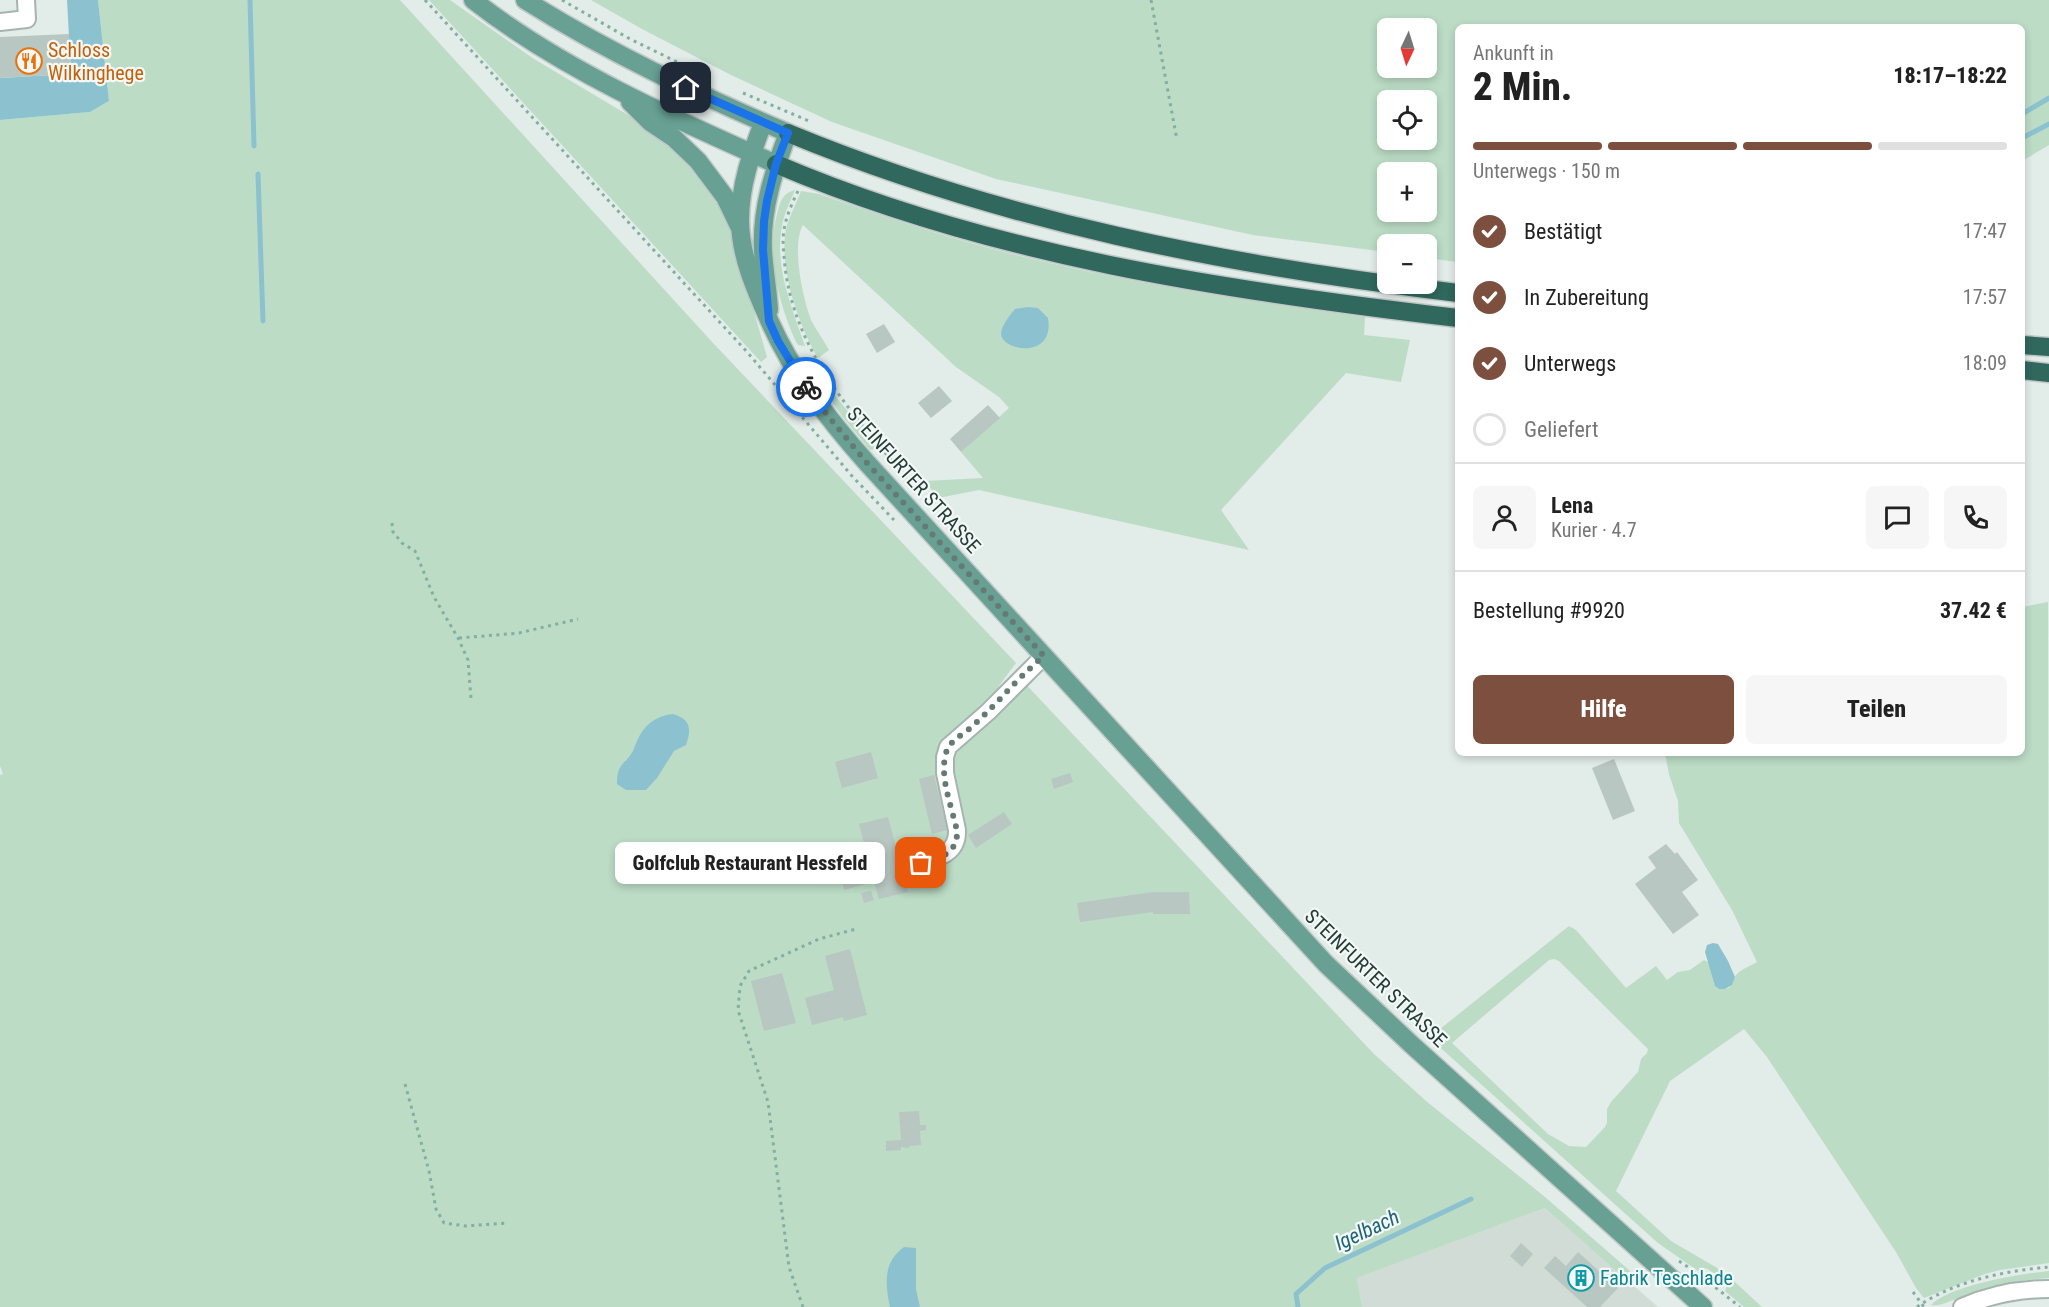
<!DOCTYPE html>
<html lang="de">
<head>
<meta charset="utf-8">
<style>
	body { margin:0; font-family:"Roboto Condensed",sans-serif; background:#f6f6f6; color:#222; height:100vh; display:flex; flex-direction:column; font-size:22px; white-space:nowrap }
	* { box-sizing:border-box; margin:0 }
	p { font-size:20px; color:#767676 }
	.icon { flex:none; width:33px; height:33px; fill:none; stroke:currentColor; stroke-width:2; stroke-linecap:round; stroke-linejoin:round }
	.map { position:relative; flex:1; overflow:hidden }
	.sheet { position:absolute; left:1455px; top:24px; width:570px; height:732px; display:flex; flex-direction:column; background:#fff; border-radius:9px; box-shadow:0 3px 9px #0003 }
	.sheet>* { flex:none }
	.needle { width:39px; rotate:184deg }
	.buttons { position:absolute; left:1377px; top:18px; display:grid; gap:12px }
	.buttons a { display:grid; place-items:center; width:60px; height:60px; border-radius:9px; background:#fff; box-shadow:0 3px 9px #0003; font-size:30px }
	.pin { position:absolute; display:grid; place-items:center; width:51px; height:51px; color:#fff; margin:-26px; border-radius:12px; box-shadow:0 3px 9px #0006 }
	.courier { position:absolute; display:grid; place-items:center; width:60px; height:60px; margin:-30px; border:4px solid #1a73e8; border-radius:50%; background:#fff; color:#222; box-shadow:0 2px 8px #0007 }
	.bubble { position:absolute; height:42px; border-radius:9px; background:#fff; box-shadow:0 3px 9px #0003; font-size:20px; font-weight:800; line-height:42px; text-align:center }
	.overview em { font-style:normal; font-weight:800 }
	.overview div { display:flex; flex-direction:column-reverse }
	.overview { display:flex; align-items:center; justify-content:space-between; height:102px; padding:0 18px }
	h1 { font-size:39px; font-weight:800; line-height:45px }
	.bar { display:grid; grid-template-columns:repeat(4,1fr); gap:9px 6px; align-content:center; height:72px; padding:0 18px }
	.bar i { height:8px; border-radius:4px; background:#e0e0e0 }
	.bar .current { background:#7d4f3e }
	.bar p { grid-column:span 4 }
	.line { display:flex; align-items:center; gap:15px; padding:0 18px; border-top:2px solid #e0e0e0 }
	.line div { flex:1 }
	.round { display:grid; place-items:center; flex:none; width:63px; height:63px; border-radius:9px; background:#f6f6f6 }
	ol { padding:0 18px; list-style:none }
	li { display:flex; align-items:center; gap:18px; height:66px }
	li p { margin-inline-start:auto }
	li .icon { padding:6px; border-radius:50%; background:#7d4f3e; color:#fff; stroke-width:4 }
	li:last-child { color:#767676 }
	li i { width:33px; height:33px; border:3px solid #e0e0e0; border-radius:50% }
	.action { display:flex; gap:12px; margin-top:auto; padding:12px 18px }
	.action a { flex:1; height:69px; border-radius:9px; background:#7d4f3e; color:#fff; font-size:24px; font-weight:800; line-height:69px; text-align:center }
	.action a+a { background:#f6f6f6; color:#222 }
	.map>svg:first-child { display:block }
	.built { fill:#d1dcd7 }
	.green { fill:#bcdcc6; fill-rule:evenodd }
	.water { fill:#8cc2cf }
	.lines { fill:none; stroke-linecap:round; stroke-linejoin:round }
	.stream { stroke:#8cc2cf; stroke-width:5 }
	.building { fill:#b8c7c1 }
	.minor-casing { stroke:#a5b4af; stroke-width:20 }
	.major-casing { stroke:#c1c8c7; stroke-width:21 }
	.highway-casing { stroke:#c1c8c7; stroke-width:21 }
	.path { stroke:#84aea2; stroke-width:3; stroke-dasharray:3 4.5; stroke-linecap:butt }
	.minor { stroke:#fff; stroke-width:16 }
	.major { stroke:#68a093; stroke-width:18 }
	.highway { stroke:#30685e; stroke-width:18 }
	.done { stroke:#667a74; stroke-width:6; stroke-dasharray:0 10.8 }
	.route { stroke:#1a73e8; stroke-width:8 }
	.labels { text-anchor:middle; dominant-baseline:central; stroke-width:4.5; stroke-linejoin:round; paint-order:stroke }
	.food-label { font-size:20px; fill:#c56008; stroke:#f3f8f6; text-anchor:start }
	.street-label { font-size:20px; fill:#233c36; stroke:#f3f8f6 }
	.culture-label { font-size:20px; fill:#0d838f; stroke:#f3f8f6; text-anchor:start }
	.water-label { font-size:21px; font-style:italic; fill:#1f6576; stroke:#f3f8f6 }
</style>
</head>
<body>
<div class="map">
<svg width="2049" height="1307" viewBox="0 0 2049 1307">
	<rect width="100%" height="100%" fill="#e2ece8"/>
	<path class="built" d="M 1545,1208 L 1658,1307 L 1362,1307 L 1357,1278 Z"/>
	<path class="green" d="M 98,0 L 400,0 L 713,343 L 1016,663 L 998,687 L 1018,676 L 1374,1054 L 1426,1101 L 1545,1197 L 1637,1277 L 1632,1285 L 1545,1208 L 1357,1278 L 1362,1307 L 0,1307 L 0,775 L 3,774 L 0,766 L 0,120 L 90,112 L 109,101 Z
		M 429,0 L 450,0 L 534,59 L 638,121 L 686,159 L 715,195 L 730,228 L 767,357 L 761,362 Z
		M 591,0 L 2049,0 L 2049,145 L 2022,161 L 2022,27 L 1458,27 L 1458,262 L 1427,258 L 1426,244 L 1388,244 L 1387,252 L 1253,235 L 996,179 L 832,122 L 731,75 L 642,29 ZM 1388,28 L 1426,28 L 1426,68 L 1388,68 ZM 1388,100 L 1426,100 L 1426,140 L 1388,140 ZM 1426,172 L 1426,212 L 1388,212 L 1388,172 Z
		M 795,190 C 790,202 784,214 782,226 C 774,267 792,308 805,346 L 798,345 L 796,342 C 779,304 766,256 777,214 C 780,203 782,193 795,190 Z
		M 801,191 L 819,194 C 863,209 908,225 953,238 C 1087,277 1227,298 1365,317 L 1364,335 L 1410,340 L 1401,382 L 1346,373 L 1221,510 L 1249,550 L 979,490 L 938,498 L 925,481 L 983,478 L 961,452 L 1009,408 L 999,397 L 956,367 L 803,225 C 791,245 803,301 812,322 C 817,331 824,341 829,350 L 818,358 C 798,324 777,264 787,225 C 791,213 797,202 801,191 Z
		M 817,371 L 819,372 L 837,398 L 877,447 L 876,449 L 870,450 L 842,416 L 815,378 Z
		M 2048,602 L 2049,1263 L 2000,1270 L 1985,1274 L 1924,1298 L 1916,1288 L 1896,1252 L 1767,1057 L 1744,1029 L 1670,1081 L 1616,1191 L 1671,1241 L 1724,1272 L 1762,1307 L 1744,1307 L 1725,1291 L 1727,1286 L 1718,1278 L 1718,1276 L 1706,1268 L 1701,1273 L 1658,1243 L 1444,1051 L 1432,1040 L 1435,1033 L 1569,926 L 1576,930 L 1626,988 L 1656,966 L 1667,980 L 1678,972 L 1690,970 L 1704,960 L 1709,963 L 1717,988 C 1736,993 1730,979 1739,972 C 1744,968 1752,965 1757,962 L 1732,910 L 1679,823 L 1678,801 L 1669,774 L 1665,753 L 2022,753 L 2022,607 ZM 1554,959 L 1559,961 L 1648,1049 L 1647,1053 L 1641,1059 L 1638,1072 L 1611,1102 L 1607,1109 L 1607,1123 L 1605,1127 L 1586,1147 L 1569,1146 L 1548,1134 L 1452,1043 L 1549,960 Z
		M 2049,1271 L 2049,1278 C 2019,1280 1989,1286 1961,1297 C 1952,1300 1939,1307 1931,1305 C 1951,1285 2020,1274 2049,1271 Z"/>
	<path class="water" d="M 67,0 L 98,0 L 109,101 L 90,112 L 0,120 L 0,78 L 71,74 Z
		M 1028,307 L 1038,308 L 1048,318 C 1055,360 1002,351 1001,334 C 1001,326 1010,315 1015,309 Z
		M 673,714 C 690,719 692,728 686,745 L 674,751 L 657,778 L 646,790 L 626,790 L 617,784 C 617,763 624,766 633,751 C 634,749 636,743 637,741 C 644,725 655,716 673,714 Z
		M 1713,943 L 1718,944 L 1728,961 L 1735,977 L 1732,985 L 1725,989 L 1719,989 L 1715,986 L 1705,952 L 1707,945 Z
		M 904,1247 L 916,1248 L 916,1289 L 920,1307 L 890,1307 C 885,1284 883,1262 904,1247 Z"/>
	<g class="lines">
		<path class="stream" d="M 250,0 L 254,146
			M 2022,114 L 2049,98
			M 2022,138 L 2049,124
			M 258,174 L 263,321
			M 1298,1307 L 1296,1294 L 1325,1268 L 1471,1199"/>
	</g>
	<path class="building" d="M 69,34 L 71,74 L 0,78 L 0,37 Z
		M 884,324 L 895,342 L 877,353 L 866,334 Z
		M 939,386 L 952,401 L 931,418 L 918,403 Z
		M 988,405 L 1000,418 L 961,452 L 950,439 Z
		M 871,752 L 878,778 L 842,788 L 835,762 Z
		M 1614,759 L 1635,811 L 1613,820 L 1592,768 Z
		M 1070,773 L 1073,782 L 1054,789 L 1051,779 Z
		M 934,775 L 947,830 L 932,834 L 919,779 Z
		M 1004,812 L 1012,824 L 976,848 L 968,835 Z
		M 888,817 L 908,892 L 879,899 L 874,882 L 844,890 L 839,870 L 869,862 L 859,824 Z
		M 1666,844 L 1675,854 L 1677,852 L 1698,880 L 1682,892 L 1699,915 L 1673,934 L 1635,884 L 1656,868 L 1648,857 Z
		M 871,891 L 874,900 L 864,903 L 861,893 Z
		M 1153,892 L 1189,892 L 1190,914 L 1153,914 L 1153,912 L 1080,922 L 1077,903 Z
		M 850,949 L 867,1015 L 844,1021 L 843,1017 L 812,1025 L 805,998 L 834,990 L 825,956 Z
		M 782,973 L 796,1023 L 764,1031 L 751,981 Z
		M 919,1111 L 920,1125 L 926,1125 L 926,1130 L 920,1131 L 921,1145 L 909,1146 L 909,1148 L 901,1147 L 901,1150 L 886,1151 L 886,1141 L 901,1140 L 899,1112 Z
		M 1521,1243 L 1533,1254 L 1522,1267 L 1510,1256 Z
		M 1578,1252 L 1618,1288 L 1600,1307 L 1587,1307 L 1544,1268 L 1555,1256 L 1566,1266 Z"/>
	<g class="lines">
		<g class="minor-casing">
			<path id="minor" d="M 0,22 L 27,19 L 26,0
				M 921,863 C 939,858 958,853 957,830 L 945,773 L 945,757 L 948,747 L 988,712 L 1044,656
				M 1962,1307 C 1989,1295 2019,1289 2049,1289"/>
		</g>
		<g class="major-casing">
			<path id="major" d="M 473,0 C 561,69 674,119 776,164
				M 525,0 C 609,53 697,94 788,133 C 774,171 761,209 763,250 C 764,270 768,290 769,310
				M 630,102 L 650,122 L 674,138 L 698,161 L 725,197 L 739,226
				M 763,123 C 751,155 740,185 740,220 C 740,255 755,289 769,320 C 793,374 828,419 867,463 L 1326,964 L 1412,1045 L 1703,1307"/>
		</g>
		<g class="highway-casing">
			<path id="highway" d="M 788,133 C 1001,221 1229,266 1458,293
				M 776,164 C 991,256 1228,291 1458,318
				M 2022,345 L 2049,347
				M 2022,370 L 2049,373"/>
		</g>
		<path class="path" d="M 425,0 L 748,353 L 852,476 L 894,520
			M 562,0 L 630,39 L 710,78
			M 1151,0 L 1177,140
			M 743,93 L 809,121
			M 798,191 C 792,203 786,217 784,230 C 782,242 784,255 785,267 C 796,358 862,425 919,492
			M 392,523 L 393,532 L 402,543 L 415,551 L 434,597 L 458,638 L 468,660 L 471,699
			M 459,638 L 519,633 L 578,619
			M 405,1084 L 429,1171 L 436,1209 L 444,1223 L 466,1226 L 507,1223
			M 1679,1261 L 1700,1275 L 1740,1307
			M 1913,1292 L 1924,1307
			M 803,1307 L 789,1267 L 768,1102 L 738,1010 L 740,986 L 749,971 L 819,939 L 856,929
			M 1917,1307 C 1954,1281 2004,1271 2049,1267"/>
		<use href="#minor" class="minor"/>
		<use href="#major" class="major"/>
		<use href="#highway" class="highway"/>
	</g>
	<g class="lines">
		<path class="done" d="M 806,387 L 824,411 L 867,463 L 1044,656 C 1016,679 995,707 968,730 C 959,737 949,742 946,753 C 939,777 952,807 957,831 C 958,854 939,858 921,863"/>
		<path class="route" d="M 686,88 L 788,133 L 776,164 L 767,201 L 764,221 L 763,250 L 769,321 L 778,341 L 806,387"/>
	</g>
	<defs>
		<g id="restaurant-ring" transform="scale(1.35)"><circle r="9.5" fill="#f3f8f6" stroke="#e8710a" stroke-width="1.5"/><path d="M-5-6h1v4h1v-4h1v4h1v-4h1v5L-1.5 .5V6h-2V.5L-5-1ZM5-6V6H3V1.5H1.5Q1.5-4 5-6Z" fill="#e8710a"/></g>
		<g id="building-ring" transform="scale(1.35)"><circle r="9.5" fill="#f3f8f6" stroke="#0f9aa8" stroke-width="1.5"/><path d="M-4-6H4V6H1V3H-1V6H-4ZM-2.5-4.3h1.7v1.8h-1.7ZM.8-4.3h1.7v1.8H.8ZM-2.5-1h1.7V.8h-1.7ZM.8-1h1.7V.8H.8Z" fill="#0f9aa8"/></g>
	</defs>
	<g fill-rule="evenodd">
		<use href="#restaurant-ring" x="29" y="61"/>
		<use href="#building-ring" x="1581" y="1278"/>
	</g>
	<g class="labels">
		<g class="food-label">
			<text x="48" y="50">Schloss<tspan x="48" dy="23">Wilkinghege</tspan></text>
		</g>
		<g class="street-label">
			<text transform="translate(914 480) rotate(48)">STEINFURTER STRASSE</text>
			<text transform="translate(1376 978) rotate(44)">STEINFURTER STRASSE</text>
		</g>
		<g class="culture-label">
			<text x="1600" y="1278">Fabrik Teschlade</text>
		</g>
		<g class="water-label">
			<text transform="translate(1367 1230) rotate(-25)">Igelbach</text>
		</g>
	</g>
</svg>
<div class="buttons">
<a><svg class="needle" viewBox="-14 -14 28 28"><path d="M0-13l5 13h-10z" fill="#e53935"/><path d="M0 13l5-13h-10z" fill="#767676"/></svg></a>
<a><svg class="icon" aria-label="locate" viewBox="0 0 24 24"><circle cx="12" cy="12" r="6"/><path d="M12 2v4M12 18v4M2 12h4M18 12h4"/></svg></a>
<a>+</a>
<a>−</a>
</div>
<div class="pin" style="left:921px;top:863px;background:#ea580c"><svg class="icon" aria-label="bag" viewBox="0 0 24 24"><path d="M5 8h14l-1 12H6zM9 8a3 3 0 0 1 6 0"/></svg></div>
<div class="pin" style="left:686px;top:88px;background:#1f2937"><svg class="icon" aria-label="home" viewBox="0 0 24 24"><path d="M3 11l9-7 9 7M6 9v11h12V9"/></svg></div>
<div class="courier" style="left:806px;top:387px"><svg class="icon" aria-label="bike" viewBox="0 0 24 24"><circle cx="6" cy="16" r="4"/><circle cx="18" cy="16" r="4"/><path d="M6 16l4-8h5l3 8M10 8l3 8H6M13 5h3"/></svg></div>
<div class="bubble" style="left:615px;top:842px;width:270px">Golfclub Restaurant Hessfeld</div>
<section class="sheet">
<div class="overview"><div><h1>2 Min.</h1><p>Ankunft in</p></div><em>18:17–18:22</em></div>
<div class="bar"><i class="current"></i><i class="current"></i><i class="current"></i><i></i><p>Unterwegs · 150 m</p></div>
<ol>
<li><svg class="icon" aria-label="check" viewBox="0 0 24 24"><path d="M5 12l5 5 9-10"/></svg>Bestätigt<p>17:47</p></li>
<li><svg class="icon" aria-label="check" viewBox="0 0 24 24"><path d="M5 12l5 5 9-10"/></svg>In Zubereitung<p>17:57</p></li>
<li><svg class="icon" aria-label="check" viewBox="0 0 24 24"><path d="M5 12l5 5 9-10"/></svg>Unterwegs<p>18:09</p></li>
<li><i></i>Geliefert</li>
</ol>
<div class="line" style="height:108px"><a class="round"><svg class="icon" aria-label="person" viewBox="0 0 24 24"><circle cx="12" cy="8" r="4"/><path d="M4 21q1-7 8-7t8 7"/></svg></a><div><b>Lena</b><p>Kurier · 4.7</p></div><a class="round"><svg class="icon" aria-label="chat" viewBox="0 0 24 24"><path d="M4 5h16v11H9l-5 4z"/></svg></a><a class="round"><svg class="icon" aria-label="phone" viewBox="0 0 24 24"><path d="M5 4h4l2 5-3 2q2 4 5 5l2-3 5 2v4C11 20 4 13 5 4z"/></svg></a></div>
<div class="line" style="height:78px"><div>Bestellung #9920</div><b>37.42 €</b></div>
<div class="action"><a>Hilfe</a><a>Teilen</a></div>
</section>
</div>
</body>
</html>
